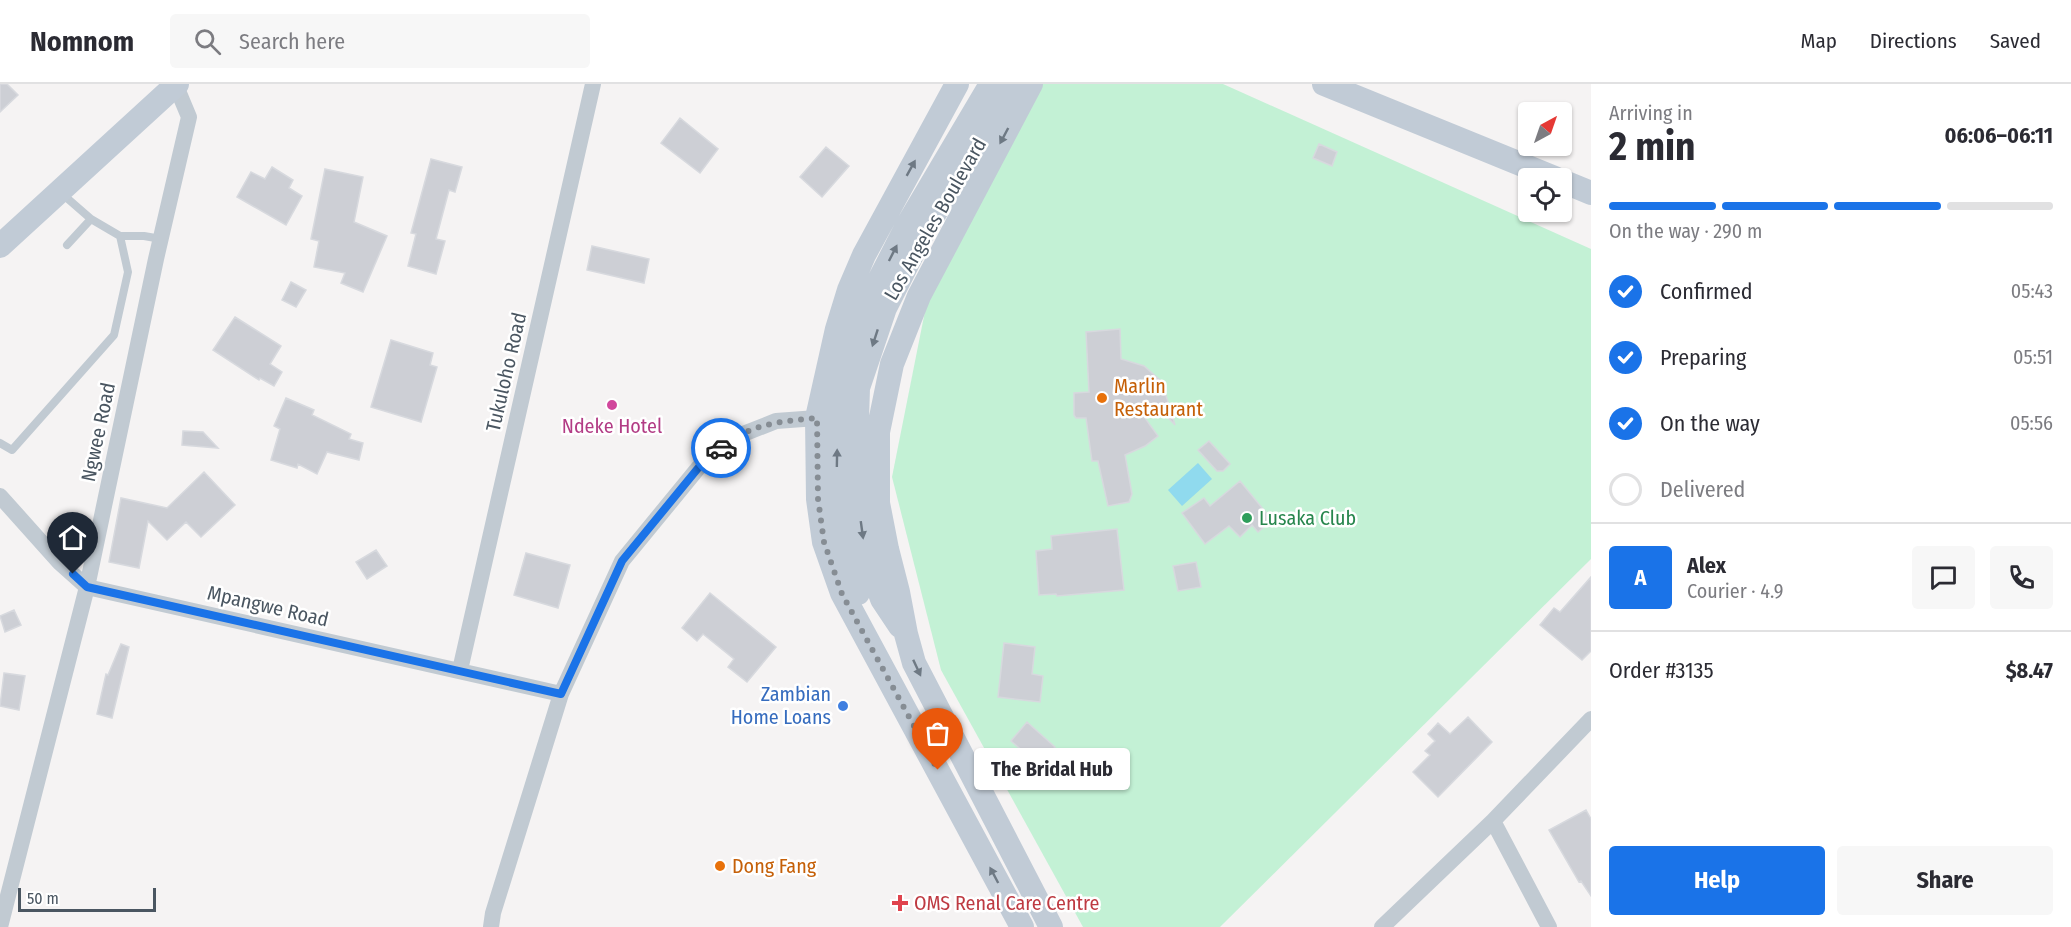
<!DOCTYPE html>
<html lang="en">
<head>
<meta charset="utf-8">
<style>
	body { margin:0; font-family:"Fira Sans Condensed",sans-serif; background:#f7f7f7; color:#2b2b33; height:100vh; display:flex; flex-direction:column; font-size:22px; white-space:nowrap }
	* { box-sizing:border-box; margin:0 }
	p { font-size:20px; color:#7c7c81 }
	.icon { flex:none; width:33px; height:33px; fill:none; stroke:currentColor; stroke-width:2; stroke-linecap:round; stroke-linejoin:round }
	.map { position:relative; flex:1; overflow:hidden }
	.sheet { display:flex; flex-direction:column; background:#fff; width:480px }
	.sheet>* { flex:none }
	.needle { width:39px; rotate:40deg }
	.buttons { position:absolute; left:1518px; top:18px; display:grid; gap:12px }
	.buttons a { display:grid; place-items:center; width:54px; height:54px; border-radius:6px; background:#fff; box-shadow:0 2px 4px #0004; font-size:30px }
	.scale { position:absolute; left:18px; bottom:15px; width:138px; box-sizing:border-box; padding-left:6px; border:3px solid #4a5661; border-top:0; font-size:16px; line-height:21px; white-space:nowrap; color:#4a5661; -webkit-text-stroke:4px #fff; paint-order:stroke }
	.pin { position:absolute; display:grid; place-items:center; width:51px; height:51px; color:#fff; margin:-62px -26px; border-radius:50% 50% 50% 0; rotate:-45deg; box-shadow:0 0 6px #0007 }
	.pin .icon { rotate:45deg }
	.courier { position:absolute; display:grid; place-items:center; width:60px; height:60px; margin:-30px; border:4px solid #1a73e8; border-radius:50%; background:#fff; color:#222; box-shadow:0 2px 8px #0007 }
	.bubble { position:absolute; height:42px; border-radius:6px; background:#fff; box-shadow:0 2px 4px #0004; font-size:20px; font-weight:700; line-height:42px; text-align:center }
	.overview em { font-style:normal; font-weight:700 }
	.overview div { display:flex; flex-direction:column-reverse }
	.overview { display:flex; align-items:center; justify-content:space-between; height:102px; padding:0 18px }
	h1 { font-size:39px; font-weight:700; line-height:45px }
	.bar { display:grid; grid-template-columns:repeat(4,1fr); gap:9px 6px; align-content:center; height:72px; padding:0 18px }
	.bar i { height:8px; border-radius:4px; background:#e1e1e2 }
	.bar .current { background:#1a73e8 }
	.bar p { grid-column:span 4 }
	.line { display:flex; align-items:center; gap:15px; padding:0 18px; border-top:2px solid #e1e1e2 }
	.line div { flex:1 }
	.round { display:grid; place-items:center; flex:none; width:63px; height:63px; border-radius:6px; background:#f7f7f7 }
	ol { padding:0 18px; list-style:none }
	li { display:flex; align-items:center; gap:18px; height:66px }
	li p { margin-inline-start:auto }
	li .icon { padding:6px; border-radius:50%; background:#1a73e8; color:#fff; stroke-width:4 }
	li:last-child { color:#7c7c81 }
	li i { width:33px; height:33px; border:3px solid #e1e1e2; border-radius:50% }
	.primary-button { display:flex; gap:12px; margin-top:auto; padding:12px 18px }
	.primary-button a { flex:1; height:69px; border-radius:6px; background:#1a73e8; color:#fff; font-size:24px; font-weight:700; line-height:69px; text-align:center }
	.primary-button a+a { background:#f7f7f7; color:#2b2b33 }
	header { display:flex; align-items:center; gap:36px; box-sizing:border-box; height:84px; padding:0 30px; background:#fff; border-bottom:2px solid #e1e1e2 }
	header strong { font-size:28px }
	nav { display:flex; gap:33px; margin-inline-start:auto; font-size:21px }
	.search { width:420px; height:54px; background:#f7f7f7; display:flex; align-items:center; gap:15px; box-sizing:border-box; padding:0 21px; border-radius:6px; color:#7c7c81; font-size:22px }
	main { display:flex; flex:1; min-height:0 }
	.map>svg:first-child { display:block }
	.park { fill:#c3f1d5 }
	.water { fill:#90daee }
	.building { fill:#cdcfd5; stroke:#d7d9de; stroke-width:1.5 }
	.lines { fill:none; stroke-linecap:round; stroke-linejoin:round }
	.service { stroke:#c1cad2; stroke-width:8 }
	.minor { stroke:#c1cad2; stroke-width:16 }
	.secondary { stroke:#c1cbd6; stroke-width:24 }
	.oneway { fill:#6e7984 }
	.done { stroke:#868d94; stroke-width:6; stroke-dasharray:0 10.8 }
	.route { stroke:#1a73e8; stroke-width:8 }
	.food-dot { fill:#e8710a; stroke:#fff; stroke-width:2 }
	.hotel-dot { fill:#d1479c; stroke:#fff; stroke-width:2 }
	.leisure-dot { fill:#2e9e5b; stroke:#fff; stroke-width:2 }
	.shop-dot { fill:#3f7fe0; stroke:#fff; stroke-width:2 }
	.health-dot { fill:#e0444e; stroke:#fff; stroke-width:2 }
	.labels { text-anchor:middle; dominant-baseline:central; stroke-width:5; stroke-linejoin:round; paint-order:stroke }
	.street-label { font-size:20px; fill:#4a5661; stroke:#fff }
	.food-label { font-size:20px; fill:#c56008; stroke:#fff; text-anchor:start }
	.hotel-label { font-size:20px; fill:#b23c85; stroke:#fff }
	.leisure-label { font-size:20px; fill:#27864d; stroke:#fff; text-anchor:start }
	.shop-label { font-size:20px; fill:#366cbe; stroke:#fff; text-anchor:end }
	.health-label { font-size:20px; fill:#be3a42; stroke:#fff; text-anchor:start }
</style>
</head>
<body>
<header>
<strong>Nomnom</strong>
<div class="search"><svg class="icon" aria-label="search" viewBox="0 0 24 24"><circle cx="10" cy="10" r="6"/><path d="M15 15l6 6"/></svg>Search here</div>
<nav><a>Map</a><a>Directions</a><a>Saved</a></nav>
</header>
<main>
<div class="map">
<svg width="1591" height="843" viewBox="0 0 1591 843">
	<rect width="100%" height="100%" fill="#f5f3f3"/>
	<path class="park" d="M 1041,0 L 1223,0 L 1591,165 L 1591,475 L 1220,843 L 1083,843 L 941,586 L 892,393 L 930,202 Z"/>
	<path class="water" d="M 1198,379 L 1212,395 L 1182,422 L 1168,406 Z"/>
	<path class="building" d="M 0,0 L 7,0 L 18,11 L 0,28 Z
		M 680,34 L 718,65 L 700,89 L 661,59 Z
		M 1319,60 L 1337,68 L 1332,82 L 1313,74 Z
		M 826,63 L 849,82 L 822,113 L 800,93 Z
		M 431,75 L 462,83 L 455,108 L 449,106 L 436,155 L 445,157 L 436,190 L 408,182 L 416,150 L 411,149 Z
		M 272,83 L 293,96 L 289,104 L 302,112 L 286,141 L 237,113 L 251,88 L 265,95 Z
		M 325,85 L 363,93 L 354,138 L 387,152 L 363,208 L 341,199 L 345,189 L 314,183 L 319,157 L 311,155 Z
		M 592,162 L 649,175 L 644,199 L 587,186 Z
		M 291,198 L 306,206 L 296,223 L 282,216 Z
		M 235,233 L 281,262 L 270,280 L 282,288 L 274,302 L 260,294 L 259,296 L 213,266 Z
		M 1120,245 L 1121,275 L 1144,282 L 1160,296 L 1164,305 L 1175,341 L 1155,320 L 1142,330 L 1158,352 L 1145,362 L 1125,371 L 1132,410 L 1129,418 L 1108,422 L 1098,377 L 1092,377 L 1086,334 L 1076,334 L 1074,331 L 1074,309 L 1089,308 L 1086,248 Z
		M 391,256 L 433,269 L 430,281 L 437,283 L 421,338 L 371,323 Z
		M 286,314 L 314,326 L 312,331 L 351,350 L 349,355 L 363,359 L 359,376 L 327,368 L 317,390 L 298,380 L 297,384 L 271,376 L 280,345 L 274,342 Z
		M 183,347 L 203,348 L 218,364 L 182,361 Z
		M 1209,357 L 1230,380 L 1223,387 L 1217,387 L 1198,366 Z
		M 204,388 L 235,421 L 201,453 L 186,438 L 167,456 L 148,437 L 139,484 L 109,478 L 121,414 L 167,424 Z
		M 1240,397 L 1272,436 L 1258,448 L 1252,441 L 1240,453 L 1229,442 L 1205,460 L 1182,429 L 1204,414 L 1210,422 Z
		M 1117,445 L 1124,506 L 1057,512 L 1056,510 L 1039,511 L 1036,467 L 1052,465 L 1051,452 Z
		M 376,466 L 387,482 L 367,495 L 356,478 Z
		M 526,469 L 570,481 L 558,524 L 514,511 Z
		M 1196,478 L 1201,503 L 1178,507 L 1173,482 Z
		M 1591,493 L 1591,567 L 1582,576 L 1540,541 L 1554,524 L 1560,528 Z
		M 710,509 L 776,563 L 747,598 L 728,583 L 734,575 L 703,550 L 697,557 L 682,544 Z
		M 14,526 L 21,541 L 5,548 L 0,532 Z
		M 1004,559 L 1035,563 L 1032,590 L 1043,592 L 1040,618 L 998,613 Z
		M 121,560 L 129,563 L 112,634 L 97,630 L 106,590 L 108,591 Z
		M 4,589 L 25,592 L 19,626 L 0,622 Z
		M 1468,633 L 1492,658 L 1438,713 L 1413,688 L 1430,671 L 1425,667 L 1435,657 L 1428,650 L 1438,639 L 1450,650 Z
		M 1027,638 L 1055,663 L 1039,681 L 1011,657 Z
		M 1586,726 L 1591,735 L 1591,812 L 1581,797 L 1579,798 L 1549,746 Z"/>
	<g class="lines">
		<path class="service" d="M 120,152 L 144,152 L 161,155
			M 67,161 L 91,135
			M 0,359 L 12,366 L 114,251 L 128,188 L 120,152 L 91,135 L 60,108"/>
		<path class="minor" d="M 0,412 L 59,478 L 87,503 L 561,610
			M 460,586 L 593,0
			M 1493,737 L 1549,843
			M 0,843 L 87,503 L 156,175 L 189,33 L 176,2
			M 491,843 L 493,829 L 561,610 L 622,477 L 699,383 L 733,354 L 776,337 L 817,334
			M 1382,843 L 1493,737 L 1591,635"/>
		<path class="secondary" d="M 957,0 L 864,171 L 849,206 L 837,245 L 817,334 L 818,415 L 824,458 L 842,509 L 1022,843
			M 1031,0 L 919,212 L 892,280 L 878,348 L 878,419 L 887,465 L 898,508 L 906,550 L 914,579 L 1051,843
			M 1324,0 L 1555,94
			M 1562,97 L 1591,109
			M 0,162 L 177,0
			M 858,509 L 847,472 L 837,400 L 840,301 L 868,218 L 908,140 L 991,0
			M 900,542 L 882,515 L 865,467 L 855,398 L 858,304 L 885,224 L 924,147 L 1004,15 L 1011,0"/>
	</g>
	<defs><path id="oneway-solid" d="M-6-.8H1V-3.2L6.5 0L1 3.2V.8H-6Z" transform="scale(1.5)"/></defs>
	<g class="oneway">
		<use href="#oneway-solid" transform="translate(1004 52) rotate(118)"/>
		<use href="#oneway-solid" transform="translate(911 84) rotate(-61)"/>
		<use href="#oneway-solid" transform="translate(893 169) rotate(-63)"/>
		<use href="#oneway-solid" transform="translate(875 254) rotate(108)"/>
		<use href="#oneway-solid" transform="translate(837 374) rotate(-89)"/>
		<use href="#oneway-solid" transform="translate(862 446) rotate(82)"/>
		<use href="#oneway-solid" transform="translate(917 584) rotate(65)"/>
		<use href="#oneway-solid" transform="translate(994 791) rotate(-118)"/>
	</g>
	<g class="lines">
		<path class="done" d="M 721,364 C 748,340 783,337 817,334 L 818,415 L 824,458 L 842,510 L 938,686"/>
		<path class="route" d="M 73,490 L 87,503 L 561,610 L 622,477 L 699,383 L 721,364"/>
	</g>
	<g class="food-dot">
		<circle cx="1102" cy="314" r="6"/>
		<circle cx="720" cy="782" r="6"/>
	</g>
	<circle class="hotel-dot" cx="612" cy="321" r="6"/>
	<circle class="leisure-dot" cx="1247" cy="434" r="6"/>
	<circle class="shop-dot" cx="843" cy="622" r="6"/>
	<path class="health-dot" d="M897 810h6v6h6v6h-6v6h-6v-6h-6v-6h6z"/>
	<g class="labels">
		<g class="street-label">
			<text transform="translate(935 135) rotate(-60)">Los Angeles Boulevard</text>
			<text transform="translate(506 288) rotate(-77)">Tukuloho Road</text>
			<text transform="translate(98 348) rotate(-78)">Ngwee Road</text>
			<text transform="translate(268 522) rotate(13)">Mpangwe Road</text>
		</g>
		<g class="food-label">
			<text x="1114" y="302">Marlin<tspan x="1114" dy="23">Restaurant</tspan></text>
			<text x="732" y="782">Dong Fang</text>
		</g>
		<g class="hotel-label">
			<text x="612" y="342">Ndeke Hotel</text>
		</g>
		<g class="leisure-label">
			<text x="1259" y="434">Lusaka Club</text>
		</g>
		<g class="shop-label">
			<text x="831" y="610">Zambian<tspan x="831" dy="23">Home Loans</tspan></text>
		</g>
		<g class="health-label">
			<text x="914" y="819">OMS Renal Care Centre</text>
		</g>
	</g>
</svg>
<div class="buttons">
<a><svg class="needle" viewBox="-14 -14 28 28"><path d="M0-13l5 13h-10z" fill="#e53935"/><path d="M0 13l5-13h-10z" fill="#7c7c81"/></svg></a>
<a><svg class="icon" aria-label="locate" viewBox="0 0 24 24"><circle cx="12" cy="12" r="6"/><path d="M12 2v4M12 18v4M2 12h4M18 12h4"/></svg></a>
</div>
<div class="scale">50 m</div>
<div class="pin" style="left:938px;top:686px;background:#ea580c"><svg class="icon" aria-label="bag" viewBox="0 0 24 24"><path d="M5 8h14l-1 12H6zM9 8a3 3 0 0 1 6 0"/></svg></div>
<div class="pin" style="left:73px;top:490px;background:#1f2937"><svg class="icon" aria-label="home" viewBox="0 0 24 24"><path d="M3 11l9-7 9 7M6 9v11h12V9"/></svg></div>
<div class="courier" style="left:721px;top:364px"><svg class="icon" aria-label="car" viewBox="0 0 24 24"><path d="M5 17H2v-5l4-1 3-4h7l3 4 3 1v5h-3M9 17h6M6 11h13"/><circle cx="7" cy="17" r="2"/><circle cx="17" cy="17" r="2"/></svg></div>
<div class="bubble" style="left:974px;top:664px;width:156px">The Bridal Hub</div>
</div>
<section class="sheet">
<div class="overview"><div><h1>2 min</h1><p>Arriving in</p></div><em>06:06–06:11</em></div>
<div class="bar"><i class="current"></i><i class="current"></i><i class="current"></i><i></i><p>On the way · 290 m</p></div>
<ol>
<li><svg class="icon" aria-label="check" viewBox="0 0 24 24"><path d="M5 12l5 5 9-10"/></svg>Confirmed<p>05:43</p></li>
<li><svg class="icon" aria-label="check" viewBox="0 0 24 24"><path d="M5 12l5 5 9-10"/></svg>Preparing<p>05:51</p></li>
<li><svg class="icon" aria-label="check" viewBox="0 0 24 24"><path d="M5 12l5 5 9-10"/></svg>On the way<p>05:56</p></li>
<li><i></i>Delivered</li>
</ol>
<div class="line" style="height:108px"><b class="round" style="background:#1a73e8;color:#fff">A</b><div><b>Alex</b><p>Courier · 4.9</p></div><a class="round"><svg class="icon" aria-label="chat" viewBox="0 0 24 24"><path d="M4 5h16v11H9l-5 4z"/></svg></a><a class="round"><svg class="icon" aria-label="phone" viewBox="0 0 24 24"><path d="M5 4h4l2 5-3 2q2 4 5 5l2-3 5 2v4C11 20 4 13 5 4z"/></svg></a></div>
<div class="line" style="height:78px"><div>Order #3135</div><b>$8.47</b></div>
<div class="primary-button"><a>Help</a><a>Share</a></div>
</section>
</main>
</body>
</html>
